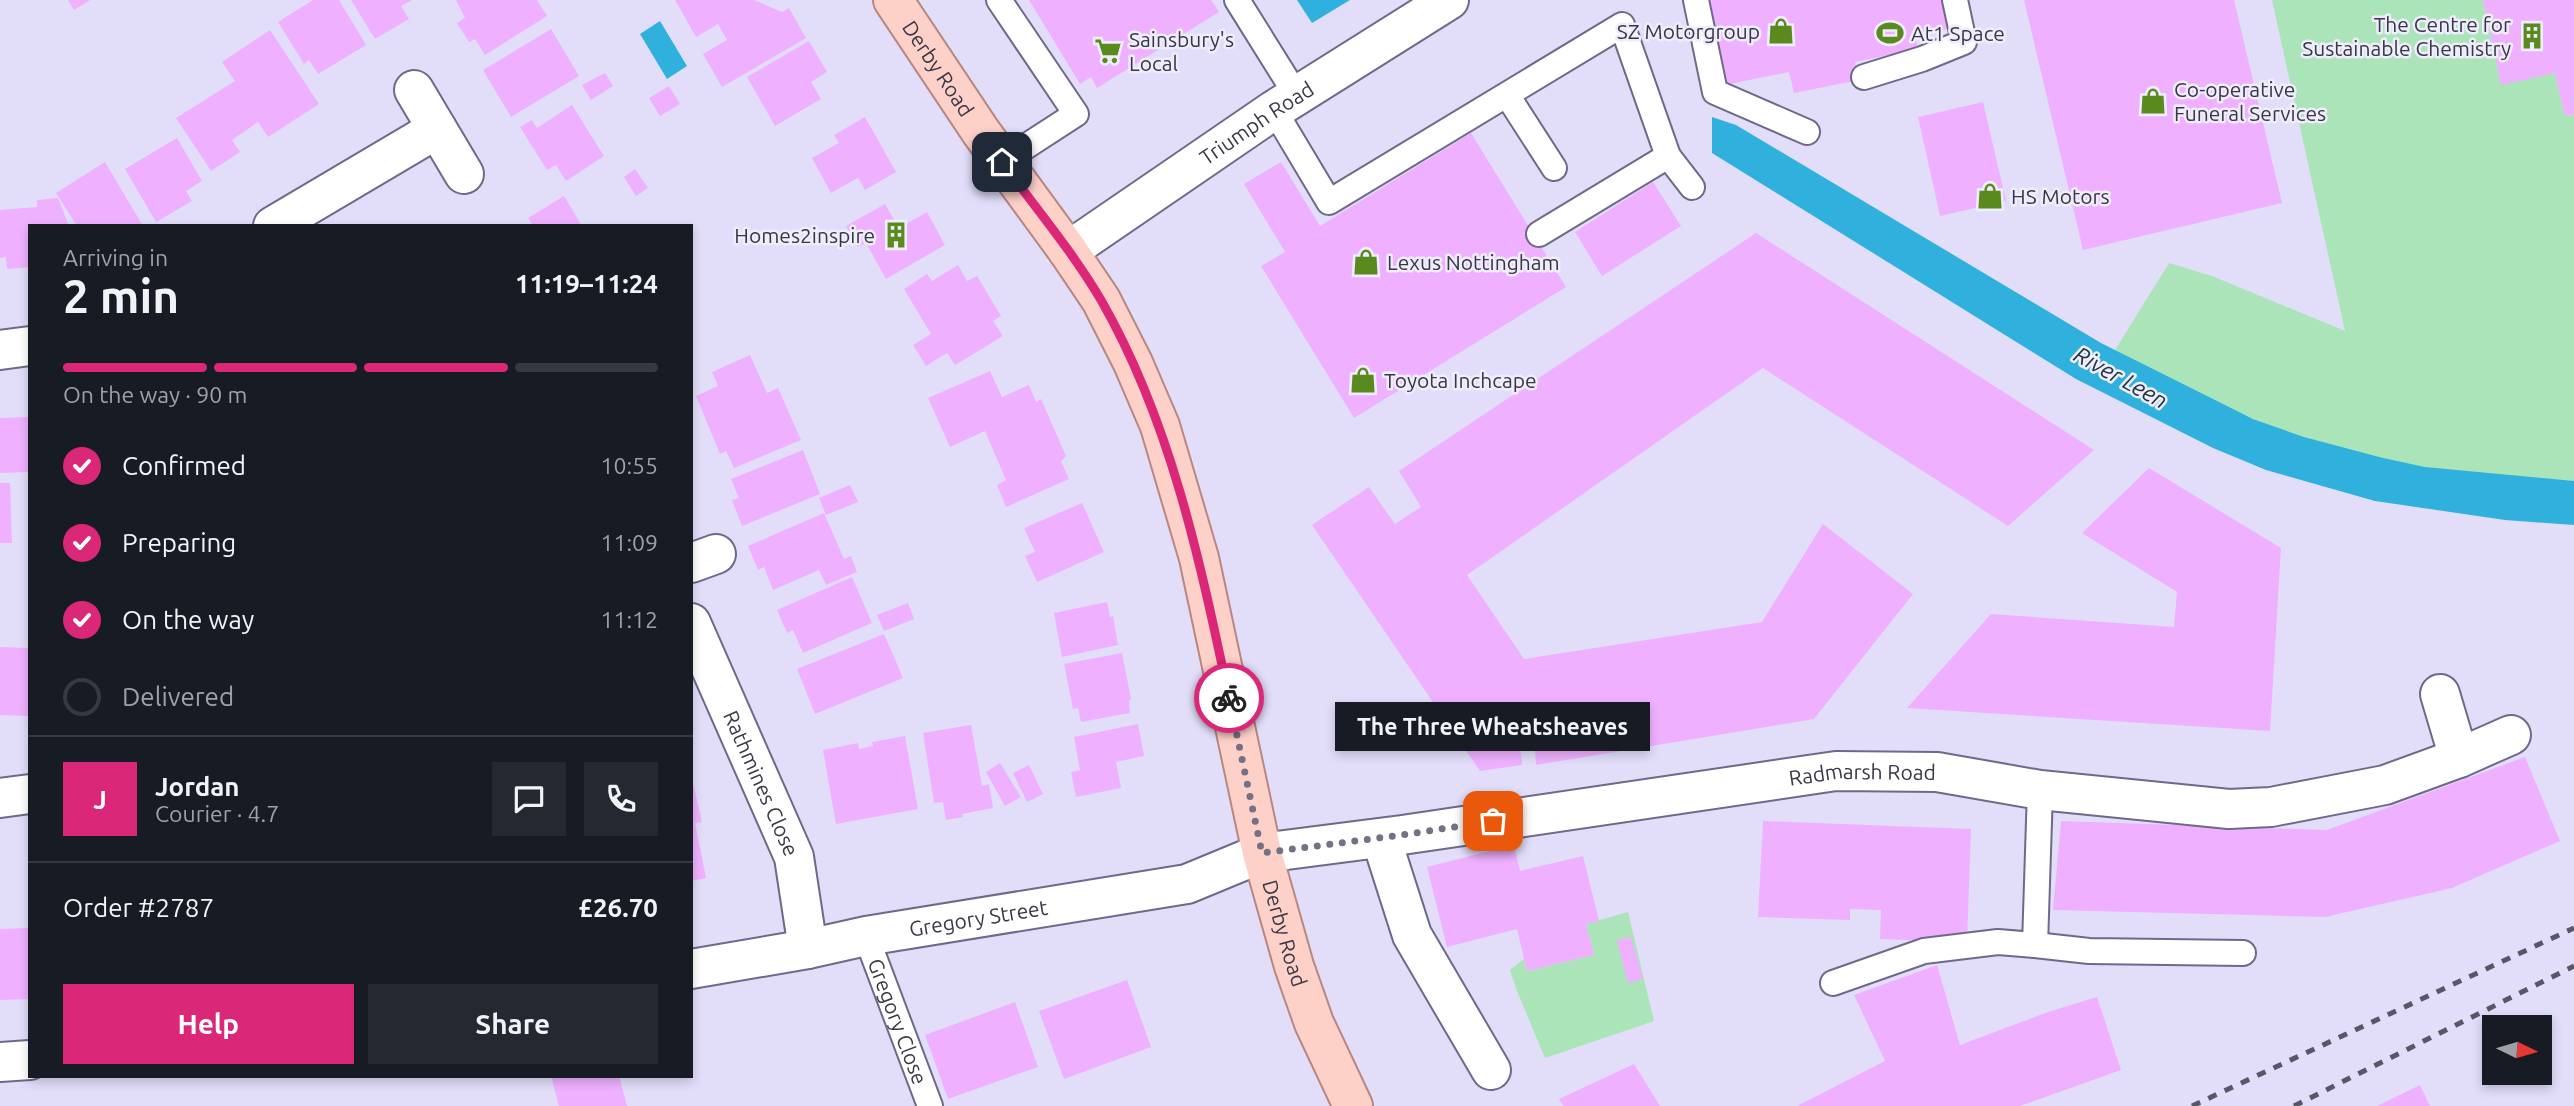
<!DOCTYPE html>
<html lang="en">
<head>
<meta charset="utf-8">
<style>
	body { margin:0; font-family:Ubuntu,sans-serif; background:#242831; color:#f1f3f6; height:100vh; display:flex; flex-direction:column; font-size:26px; white-space:nowrap }
	* { box-sizing:border-box; margin:0 }
	p { font-size:23px; color:#9ea1a6 }
	.icon { flex:none; width:38px; height:38px; fill:none; stroke:currentColor; stroke-width:2; stroke-linecap:round; stroke-linejoin:round }
	.map { position:relative; flex:1; overflow:hidden }
	.sheet { position:absolute; left:28px; top:224px; width:665px; height:854px; display:flex; flex-direction:column; background:#171b24; border-radius:0px; box-shadow:0 4px 10px #0003 }
	.sheet>* { flex:none }
	.needle { width:46px; rotate:95deg }
	.buttons { position:absolute; left:2482px; top:1015px; display:grid; gap:14px }
	.buttons a { display:grid; place-items:center; width:70px; height:70px; border-radius:0px; background:#171b24; box-shadow:0 4px 10px #0003; font-size:35px }
	.pin { position:absolute; display:grid; place-items:center; width:60px; height:60px; color:#fff; margin:-30px; border-radius:14px; box-shadow:0 4px 10px #0006 }
	.courier { position:absolute; display:grid; place-items:center; width:70px; height:70px; margin:-35px; border:5px solid #db2777; border-radius:50%; background:#fff; color:#222; box-shadow:0 2px 9px #0007 }
	.bubble { position:absolute; height:49px; border-radius:0px; background:#171b24; box-shadow:0 4px 10px #0003; font-size:23px; font-weight:600; line-height:49px; text-align:center }
	.overview em { font-style:normal; font-weight:600 }
	.overview div { display:flex; flex-direction:column-reverse }
	.overview { display:flex; align-items:center; justify-content:space-between; height:119px; padding:0 35px }
	h1 { font-size:46px; font-weight:600; line-height:52px }
	.bar { display:grid; grid-template-columns:repeat(4,1fr); gap:10px 7px; align-content:center; height:84px; padding:0 35px }
	.bar i { height:9px; border-radius:5px; background:#363941 }
	.bar .current { background:#db2777 }
	.bar p { grid-column:span 4 }
	.line { display:flex; align-items:center; gap:18px; padding:0 35px; border-top:2px solid #363941 }
	.line div { flex:1 }
	.round { display:grid; place-items:center; flex:none; width:74px; height:74px; border-radius:0px; background:#242831 }
	ol { padding:0 35px; list-style:none }
	li { display:flex; align-items:center; gap:21px; height:77px }
	li p { margin-inline-start:auto }
	li .icon { padding:7px; border-radius:50%; background:#db2777; color:#fff; stroke-width:4 }
	li:last-child { color:#9ea1a6 }
	li i { width:38px; height:38px; border:4px solid #363941; border-radius:50% }
	.button { display:flex; gap:14px; margin-top:auto; padding:14px 35px }
	.button a { flex:1; height:80px; border-radius:0px; background:#db2777; color:#fff; font-size:28px; font-weight:600; line-height:80px; text-align:center }
	.button a+a { background:#242831; color:#f1f3f6 }
	.map>svg:first-child { display:block }
	.green { fill:#aae4b8 }
	.water { fill:#30b1dd }
	.building { fill:#efb1ff }
	.lines { fill:none; stroke-linecap:round; stroke-linejoin:round }
	.lane-casing { stroke:#6e6988; stroke-width:28 }
	.street-casing { stroke:#6e6988; stroke-width:42 }
	.secondary-casing { stroke:#6e6988; stroke-width:42 }
	.primary-casing { stroke:#b88782; stroke-width:42 }
	.lane { stroke:#fff; stroke-width:24 }
	.street { stroke:#fff; stroke-width:38 }
	.secondary { stroke:#fff; stroke-width:38 }
	.primary { stroke:#fed1c8; stroke-width:38 }
	.rail { stroke:#595667; stroke-width:5; stroke-dasharray:9 9; stroke-linecap:butt }
	.done { stroke:#747184; stroke-width:7; stroke-dasharray:0 12.6 }
	.route { stroke:#db2777; stroke-width:9 }
	.labels { text-anchor:middle; dominant-baseline:central; stroke-width:5; stroke-linejoin:round; paint-order:stroke }
	.poi-label { font-size:21px; fill:#393745; stroke:#efedfb; text-anchor:start }
	.street-label { font-size:21px; fill:#393745; stroke:#efedfb }
	.water-label { font-size:23px; font-style:italic; fill:#1d323a; stroke:#efedfb }
</style>
</head>
<body>
<div class="map">
<svg width="2574" height="1106" viewBox="0 0 2574 1106">
	<rect width="100%" height="100%" fill="#e2defa"/>
	<path class="green" d="M 2272,0 L 2483,0 L 2501,84 L 2555,73 L 2565,116 L 2574,114 L 2574,481 C 2524,477 2474,474 2425,467 C 2371,458 2305,439 2254,419 C 2206,401 2161,374 2115,350 L 2169,263 L 2212,276 L 2345,331 Z
		M 1628,912 L 1654,1021 L 1545,1058 L 1517,991 L 1510,970 L 1524,959 L 1527,971 L 1594,955 L 1586,924 Z"/>
	<path class="water" d="M 1297,0 L 1350,0 L 1312,23 Z
		M 660,21 L 687,66 L 667,79 L 640,34 Z
		M 1712,117 L 1736,125 L 2101,343 L 2253,419 L 2304,437 L 2383,458 L 2425,467 L 2574,481 L 2574,525 L 2505,520 L 2375,501 L 2266,470 L 2213,448 L 2076,379 L 1712,153 Z"/>
	<path class="building" d="M 68,0 L 90,0 L 74,10 Z
		M 313,0 L 339,0 L 366,45 L 318,74 L 309,60 L 304,64 L 278,22 Z
		M 351,0 L 412,0 L 401,6 L 409,19 L 375,39 Z
		M 456,0 L 537,0 L 547,16 L 485,55 L 475,39 L 469,42 L 457,23 L 465,18 Z
		M 675,0 L 754,0 L 782,12 L 789,8 L 806,38 L 722,87 L 703,54 L 727,40 L 718,24 L 696,37 Z
		M 1029,0 L 1211,0 L 1219,12 L 1097,88 L 1091,77 L 1080,84 Z
		M 1708,0 L 1942,0 L 1948,29 L 1915,36 L 1918,49 L 1855,62 L 1859,80 L 1794,93 L 1789,72 L 1725,85 Z
		M 2024,0 L 2234,0 L 2282,203 L 2083,250 Z
		M 2483,0 L 2574,0 L 2574,114 L 2565,116 L 2555,73 L 2501,85 Z
		M 551,29 L 579,76 L 511,117 L 483,70 Z
		M 270,30 L 319,104 L 268,137 L 258,122 L 232,140 L 240,152 L 211,171 L 176,118 L 235,81 L 222,62 Z
		M 809,41 L 827,72 L 811,82 L 821,99 L 775,126 L 747,77 Z
		M 605,73 L 613,86 L 591,100 L 582,85 Z
		M 669,86 L 680,104 L 660,116 L 649,98 Z
		M 1983,102 L 2006,201 L 1940,216 L 1918,117 Z
		M 572,105 L 604,156 L 566,181 L 556,165 L 547,170 L 520,127 L 532,120 L 537,128 Z
		M 865,117 L 896,172 L 865,190 L 858,178 L 831,193 L 812,158 L 839,143 L 834,135 Z
		M 1471,133 L 1566,287 L 1354,418 L 1261,266 L 1285,252 L 1244,184 L 1281,162 L 1320,226 Z
		M 177,138 L 202,181 L 186,191 L 192,201 L 156,222 L 125,169 Z
		M 105,162 L 143,226 L 77,226 L 56,193 Z
		M 635,169 L 648,188 L 636,196 L 624,177 Z
		M 1653,182 L 1681,226 L 1602,276 L 1575,232 Z
		M 564,196 L 582,226 L 533,226 L 528,218 Z
		M 58,198 L 69,226 L 30,226 L 30,267 L 7,269 L 6,257 L 0,258 L 0,210 L 37,207 L 37,200 Z
		M 885,204 L 899,228 L 927,212 L 945,245 L 886,279 L 866,243 L 858,247 L 846,226 Z
		M 1756,233 L 2094,450 L 2008,526 L 1763,368 L 1467,575 L 1524,659 L 1762,622 L 1823,524 L 1913,594 L 1814,719 L 1536,765 L 1534,734 L 1519,736 L 1522,765 L 1480,771 L 1312,525 L 1369,487 L 1395,524 L 1407,516 L 1421,507 L 1399,471 Z
		M 958,265 L 967,281 L 977,276 L 1001,316 L 993,321 L 1003,336 L 955,365 L 947,353 L 926,366 L 913,345 L 931,334 L 904,289 L 927,274 L 932,281 Z
		M 750,355 L 767,393 L 778,388 L 801,440 L 734,468 L 726,451 L 720,454 L 696,396 L 718,386 L 712,372 Z
		M 990,371 L 1002,397 L 1029,385 L 1036,402 L 1041,399 L 1066,456 L 1061,461 L 1069,479 L 1006,507 L 997,485 L 1006,480 L 985,431 L 950,447 L 928,398 Z
		M 30,417 L 30,472 L 0,473 L 0,418 Z
		M 803,450 L 820,494 L 742,526 L 732,500 L 739,498 L 731,479 Z
		M 2149,468 L 2281,548 L 2270,731 L 1907,708 L 1991,614 L 2174,627 L 2177,592 L 2082,533 Z
		M 0,483 L 10,483 L 12,543 L 0,543 Z
		M 850,485 L 858,502 L 826,515 L 819,498 Z
		M 1082,503 L 1104,552 L 1037,582 L 1025,556 L 1035,552 L 1024,528 Z
		M 824,513 L 844,559 L 851,556 L 857,572 L 826,585 L 819,570 L 773,590 L 764,567 L 758,570 L 748,546 Z
		M 852,577 L 872,623 L 803,653 L 793,630 L 787,633 L 777,610 Z
		M 1107,602 L 1110,617 L 1113,616 L 1118,645 L 1062,657 L 1054,613 Z
		M 908,603 L 914,619 L 884,631 L 877,615 Z
		M 884,634 L 903,678 L 815,714 L 797,669 Z
		M 0,647 L 30,648 L 30,716 L 0,715 Z
		M 1122,653 L 1131,699 L 1129,701 L 1130,713 L 1081,722 L 1078,708 L 1073,709 L 1064,664 Z
		M 1138,724 L 1144,756 L 1116,762 L 1121,788 L 1076,797 L 1071,772 L 1080,770 L 1074,737 Z
		M 971,725 L 982,786 L 989,784 L 993,808 L 962,814 L 963,817 L 946,820 L 943,802 L 934,803 L 923,733 Z
		M 905,736 L 918,809 L 836,824 L 823,750 L 858,743 L 859,749 L 873,746 L 872,742 Z
		M 2525,757 L 2560,841 L 2452,888 L 2325,917 L 2053,910 L 2061,821 L 2327,830 Z
		M 1000,763 L 1021,797 L 1005,806 L 986,772 Z
		M 1029,765 L 1043,794 L 1027,802 L 1013,773 Z
		M 691,775 L 702,822 L 695,823 L 706,878 L 691,881 Z
		M 1763,821 L 1971,829 L 1967,942 L 1880,939 L 1881,910 L 1850,909 L 1850,920 L 1758,917 Z
		M 1514,845 L 1520,871 L 1583,856 L 1599,921 L 1586,924 L 1594,955 L 1527,971 L 1517,929 L 1447,947 L 1427,867 Z
		M 30,928 L 30,999 L 0,1000 L 0,929 Z
		M 1631,937 L 1643,979 L 1628,983 L 1617,940 Z
		M 1937,965 L 1960,1045 L 2048,1012 L 2097,997 L 2121,1070 L 2020,1106 L 1797,1106 L 1885,1061 L 1854,995 Z
		M 1127,980 L 1151,1047 L 1064,1079 L 1039,1011 Z
		M 1015,1002 L 1038,1067 L 948,1099 L 925,1035 Z
		M 1634,1064 L 1660,1106 L 1563,1106 L 1559,1099 Z
		M 551,1076 L 619,1076 L 627,1106 L 559,1106 Z
		M 2420,1085 L 2430,1106 L 2377,1106 Z"/>
	<g class="lines">
		<g class="lane-casing">
			<g id="lane">
				<path d="M 999,0 L 1076,114 L 1002,162"/>
				<path d="M 1237,0 L 1297,96"/>
				<path d="M 1696,0 L 1715,92 L 1807,132"/>
				<path d="M 1864,77 L 1922,59 L 1964,42 L 1955,0"/>
				<path d="M 1507,95 L 1554,168"/>
				<path d="M 1274,110 L 1329,202 L 1622,25 L 1668,156"/>
				<path d="M 1539,234 L 1668,156 L 1692,187"/>
				<path id="s1" d="M 866,936 L 930,1106"/>
				<path d="M 2035,945 L 2089,951 L 2243,953"/>
				<path d="M 1833,983 L 1924,951 L 1998,942 L 2035,945 L 2040,790"/>
			</g>
		</g>
		<g class="street-casing">
			<g id="street">
				<path d="M 414,90 L 464,174"/>
				<path d="M 273,226 L 437,129"/>
				<path d="M 0,350 L 30,346"/>
				<path d="M 691,563 L 716,554"/>
				<path id="s2" d="M 691,623 L 794,857 L 808,949"/>
				<path d="M 2440,694 L 2459,758"/>
				<path d="M 0,798 L 30,794"/>
				<path d="M 1381,838 L 1412,935 L 1491,1070"/>
				<path id="s3" d="M 1262,853 L 1402,835 L 1836,771 L 1937,772 L 2040,790 L 2229,809 L 2271,807 L 2385,785 L 2459,758 L 2511,735"/>
			</g>
		</g>
		<g class="secondary-casing">
			<g id="secondary">
				<path id="s4" d="M 1068,251 L 1274,110 L 1449,0"/>
				<path id="s5" d="M 691,969 L 808,949 L 866,936 L 1187,884 L 1262,853"/>
				<path d="M 0,1062 L 30,1060"/>
			</g>
		</g>
		<g class="primary-casing">
			<g id="primary">
				<path id="s6" d="M 893,0 L 981,132 L 1068,251 L 1101,300 L 1133,363 L 1160,426 L 1199,558 L 1262,853 L 1294,966 L 1314,1023 L 1353,1106"/>
			</g>
		</g>
		<use href="#lane" class="lane"/>
		<use href="#street" class="street"/>
		<use href="#secondary" class="secondary"/>
		<use href="#primary" class="primary"/>
		<path class="rail" d="M 2192,1106 L 2574,928
			M 2294,1106 L 2574,966"/>
	</g>
	<g class="lines">
		<path class="done" d="M 1229,698 L 1262,853 L 1402,835 L 1493,821"/>
		<path class="route" d="M 1002,162 C 1035,207 1072,251 1101,300 C 1171,422 1200,561 1229,698"/>
	</g>
	<defs>
		<g id="shop-bare" transform="scale(2.1)"><path d="M-5-2.5h2.3a2.7 3.5 0 0 1 5.4 0H5L5.5 6h-11ZM-1.5-2.5h3a1.5 2.3 0 0 0-3 0Z" fill="#5a891d" stroke="#efedfb" stroke-width="2.5" paint-order="stroke"/></g>
		<g id="stadium-bare" transform="scale(2.1)"><path d="M0-5a6.5 5 0 1 0 0 10a6.5 5 0 1 0 0-10ZM-3.5-1.8h7v3.6h-7Z" fill="#5a891d" stroke="#efedfb" stroke-width="2.5" paint-order="stroke"/></g>
		<g id="building-bare" transform="scale(2.1)"><path d="M-4-6H4V6H1V3H-1V6H-4ZM-2.5-4.3h1.7v1.8h-1.7ZM.8-4.3h1.7v1.8H.8ZM-2.5-1h1.7V.8h-1.7ZM.8-1h1.7V.8H.8Z" fill="#5a891d" stroke="#efedfb" stroke-width="2.5" paint-order="stroke"/></g>
		<g id="supermarket-bare" transform="scale(2.1)"><path d="M-6-5.5h2.5l.6 2H6L4.5 2H-2.5L-4.4-4H-6ZM-1.5 3.2a1.3 1.3 0 1 0 .1 0ZM3 3.2a1.3 1.3 0 1 0 .1 0Z" fill="#5a891d" stroke="#efedfb" stroke-width="2.5" paint-order="stroke"/></g>
	</defs>
	<g fill-rule="evenodd">
		<use href="#shop-bare" x="1781" y="31"/>
		<use href="#stadium-bare" x="1890" y="33"/>
		<use href="#building-bare" x="2532" y="36"/>
		<use href="#supermarket-bare" x="1108" y="51"/>
		<use href="#shop-bare" x="2153" y="101"/>
		<use href="#shop-bare" x="1990" y="196"/>
		<use href="#building-bare" x="896" y="235"/>
		<use href="#shop-bare" x="1366" y="262"/>
		<use href="#shop-bare" x="1363" y="380"/>
	</g>
	<g class="labels">
		<g class="poi-label">
			<text x="2511" y="24" text-anchor="end">The Centre for<tspan x="2511" dy="24">Sustainable Chemistry</tspan></text>
			<text x="1760" y="31" text-anchor="end">SZ Motorgroup</text>
			<text x="1911" y="33">At1 Space</text>
			<text x="1129" y="39">Sainsbury's<tspan x="1129" dy="24">Local</tspan></text>
			<text x="2174" y="89">Co-operative<tspan x="2174" dy="24">Funeral Services</tspan></text>
			<text x="2011" y="196">HS Motors</text>
			<text x="875" y="235" text-anchor="end">Homes2inspire</text>
			<text x="1387" y="262">Lexus Nottingham</text>
			<text x="1384" y="380">Toyota Inchcape</text>
		</g>
		<g class="street-label">
			<text stroke="none"><textPath href="#s6" startOffset="82">Derby Road</textPath></text>
			<text stroke="none"><textPath href="#s4" startOffset="228">Triumph Road</textPath></text>
			<text stroke="none"><textPath href="#s3" startOffset="606">Radmarsh Road</textPath></text>
			<text stroke="none"><textPath href="#s2" startOffset="175">Rathmines Close</textPath></text>
			<text stroke="none"><textPath href="#s5" startOffset="292">Gregory Street</textPath></text>
			<text stroke="none"><textPath href="#s6" startOffset="1027">Derby Road</textPath></text>
			<text stroke="none"><textPath href="#s1" startOffset="91">Gregory Close</textPath></text>
		</g>
		<g class="water-label">
			<text transform="translate(2121 377) rotate(29)">River Leen</text>
		</g>
	</g>
</svg>
<div class="buttons">
<a><svg class="needle" viewBox="-14 -14 28 28"><path d="M0-13l5 13h-10z" fill="#e53935"/><path d="M0 13l5-13h-10z" fill="#9ea1a6"/></svg></a>
</div>
<div class="pin" style="left:1493px;top:821px;background:#ea580c"><svg class="icon" aria-label="bag" viewBox="0 0 24 24"><path d="M5 8h14l-1 12H6zM9 8a3 3 0 0 1 6 0"/></svg></div>
<div class="pin" style="left:1002px;top:162px;background:#1f2937"><svg class="icon" aria-label="home" viewBox="0 0 24 24"><path d="M3 11l9-7 9 7M6 9v11h12V9"/></svg></div>
<div class="courier" style="left:1229px;top:698px"><svg class="icon" aria-label="bike" viewBox="0 0 24 24"><circle cx="6" cy="16" r="4"/><circle cx="18" cy="16" r="4"/><path d="M6 16l4-8h5l3 8M10 8l3 8H6M13 5h3"/></svg></div>
<div class="bubble" style="left:1335px;top:702px;width:315px">The Three Wheatsheaves</div>
<section class="sheet">
<div class="overview"><div><h1>2 min</h1><p>Arriving in</p></div><em>11:19–11:24</em></div>
<div class="bar"><i class="current"></i><i class="current"></i><i class="current"></i><i></i><p>On the way · 90 m</p></div>
<ol>
<li><svg class="icon" aria-label="check" viewBox="0 0 24 24"><path d="M5 12l5 5 9-10"/></svg>Confirmed<p>10:55</p></li>
<li><svg class="icon" aria-label="check" viewBox="0 0 24 24"><path d="M5 12l5 5 9-10"/></svg>Preparing<p>11:09</p></li>
<li><svg class="icon" aria-label="check" viewBox="0 0 24 24"><path d="M5 12l5 5 9-10"/></svg>On the way<p>11:12</p></li>
<li><i></i>Delivered</li>
</ol>
<div class="line" style="height:126px"><b class="round" style="background:#db2777;color:#fff">J</b><div><b>Jordan</b><p>Courier · 4.7</p></div><a class="round"><svg class="icon" aria-label="chat" viewBox="0 0 24 24"><path d="M4 5h16v11H9l-5 4z"/></svg></a><a class="round"><svg class="icon" aria-label="phone" viewBox="0 0 24 24"><path d="M5 4h4l2 5-3 2q2 4 5 5l2-3 5 2v4C11 20 4 13 5 4z"/></svg></a></div>
<div class="line" style="height:91px"><div>Order #2787</div><b>£26.70</b></div>
<div class="button"><a>Help</a><a>Share</a></div>
</section>
</div>
</body>
</html>
